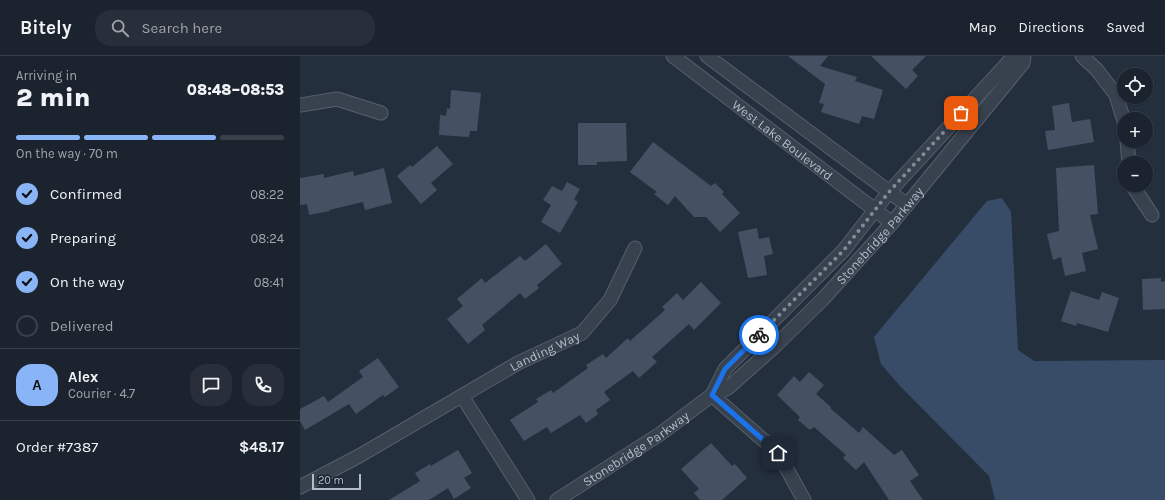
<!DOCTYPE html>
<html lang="en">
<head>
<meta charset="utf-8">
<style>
	body { margin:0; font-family:Karla,sans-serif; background:#282f3a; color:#f1f3f6; height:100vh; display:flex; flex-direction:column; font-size:15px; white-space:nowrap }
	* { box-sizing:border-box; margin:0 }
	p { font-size:13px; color:#a0a4aa }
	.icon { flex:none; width:22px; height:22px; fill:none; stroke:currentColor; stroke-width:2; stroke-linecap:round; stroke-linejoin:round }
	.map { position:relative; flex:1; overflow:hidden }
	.details { display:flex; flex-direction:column; background:#1b232e; width:300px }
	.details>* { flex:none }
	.controls { position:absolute; left:817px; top:12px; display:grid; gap:8px }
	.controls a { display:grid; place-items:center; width:36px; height:36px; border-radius:50%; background:#1b232e; box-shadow:0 1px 3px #0004,0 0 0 1px #39404a; font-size:20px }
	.scale { position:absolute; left:12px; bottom:10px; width:49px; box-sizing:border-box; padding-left:4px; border:2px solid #b4bcc9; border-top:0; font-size:11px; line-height:14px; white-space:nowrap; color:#b4bcc9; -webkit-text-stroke:3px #1d2633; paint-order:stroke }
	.pin { position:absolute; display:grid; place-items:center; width:34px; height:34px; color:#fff; margin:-17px; border-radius:8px; box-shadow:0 2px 6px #0006 }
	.courier { position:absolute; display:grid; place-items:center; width:40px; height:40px; margin:-20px; border:3px solid #1a73e8; border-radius:50%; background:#fff; color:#222; box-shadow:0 1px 5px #0007 }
	.summary em { font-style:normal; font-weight:800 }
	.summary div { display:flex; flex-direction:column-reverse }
	.summary { display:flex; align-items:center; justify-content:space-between; height:68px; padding:0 16px }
	h1 { font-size:26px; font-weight:800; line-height:30px }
	.bar { display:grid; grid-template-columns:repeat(4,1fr); gap:6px 4px; align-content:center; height:48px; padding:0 16px }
	.bar i { height:5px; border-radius:3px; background:#39404a }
	.bar .selected { background:#8ab4f8 }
	.bar p { grid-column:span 4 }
	.line { display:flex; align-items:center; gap:10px; padding:0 16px; border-top:1px solid #39404a }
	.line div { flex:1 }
	.round { display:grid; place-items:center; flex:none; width:42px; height:42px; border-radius:16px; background:#282f3a }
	ol { padding:0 16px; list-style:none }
	li { display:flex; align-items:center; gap:12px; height:44px }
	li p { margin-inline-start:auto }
	li .icon { padding:4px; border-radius:50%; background:#8ab4f8; color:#111; stroke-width:4 }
	li:last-child { color:#a0a4aa }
	li i { width:22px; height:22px; border:2px solid #39404a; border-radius:50% }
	header { display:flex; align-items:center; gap:24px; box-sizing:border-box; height:56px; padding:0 20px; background:#1b232e; border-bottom:1px solid #39404a }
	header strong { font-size:19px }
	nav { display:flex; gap:22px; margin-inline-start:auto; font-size:14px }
	.search { width:280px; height:36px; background:#282f3a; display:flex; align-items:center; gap:10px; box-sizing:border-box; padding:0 14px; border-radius:16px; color:#a0a4aa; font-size:15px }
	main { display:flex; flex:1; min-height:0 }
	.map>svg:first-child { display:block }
	.water { fill:#394c67 }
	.building { fill:#455162 }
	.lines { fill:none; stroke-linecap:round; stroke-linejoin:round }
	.minor-casing { stroke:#565f6c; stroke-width:15 }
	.minor { stroke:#38414e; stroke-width:13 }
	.done { stroke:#828b98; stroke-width:4; stroke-dasharray:0 7.2 }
	.route { stroke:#1a73e8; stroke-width:5 }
	.labels { text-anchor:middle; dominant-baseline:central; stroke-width:3; stroke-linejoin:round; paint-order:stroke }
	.street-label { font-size:13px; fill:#b4bcc9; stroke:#1d2633 }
</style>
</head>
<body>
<header>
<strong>Bitely</strong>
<div class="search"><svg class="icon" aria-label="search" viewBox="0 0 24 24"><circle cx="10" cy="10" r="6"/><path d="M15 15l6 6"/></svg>Search here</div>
<nav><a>Map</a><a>Directions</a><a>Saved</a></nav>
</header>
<main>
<section class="details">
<div class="summary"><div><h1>2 min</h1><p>Arriving in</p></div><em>08:48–08:53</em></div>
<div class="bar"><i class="selected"></i><i class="selected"></i><i class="selected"></i><i></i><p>On the way · 70 m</p></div>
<ol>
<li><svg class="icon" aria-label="check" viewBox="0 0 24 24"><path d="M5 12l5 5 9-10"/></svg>Confirmed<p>08:22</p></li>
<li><svg class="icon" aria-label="check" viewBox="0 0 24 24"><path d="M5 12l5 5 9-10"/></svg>Preparing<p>08:24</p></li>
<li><svg class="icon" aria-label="check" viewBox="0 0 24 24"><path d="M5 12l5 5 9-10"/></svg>On the way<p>08:41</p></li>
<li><i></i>Delivered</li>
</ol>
<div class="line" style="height:72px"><b class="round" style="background:#8ab4f8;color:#111">A</b><div><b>Alex</b><p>Courier · 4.7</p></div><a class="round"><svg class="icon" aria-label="chat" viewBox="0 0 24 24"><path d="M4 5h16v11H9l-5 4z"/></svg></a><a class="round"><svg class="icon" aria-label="phone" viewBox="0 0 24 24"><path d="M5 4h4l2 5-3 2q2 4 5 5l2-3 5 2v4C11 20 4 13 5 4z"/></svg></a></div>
<div class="line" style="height:52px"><div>Order #7387</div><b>$48.17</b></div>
</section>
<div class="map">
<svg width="865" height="444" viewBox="0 0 865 444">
	<rect width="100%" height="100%" fill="#242f3e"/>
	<path class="water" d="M 702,142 L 711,156 L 718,294 L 734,305 L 865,304 L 865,444 L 695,444 L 689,420 L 600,330 L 581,308 L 574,281 L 687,145 Z"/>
	<path class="building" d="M 488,0 L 528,0 L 520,10 L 557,21 L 555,25 L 583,34 L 574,63 L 562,60 L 559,68 L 521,56 L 524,48 L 519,47 L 525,28 Z
		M 571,0 L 626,0 L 612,14 L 618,20 L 606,33 Z
		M 151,34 L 181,37 L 177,75 L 170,75 L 169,81 L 139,79 L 140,59 L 146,60 L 147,52 L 150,53 Z
		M 769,47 L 772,66 L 790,63 L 794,86 L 748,94 L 745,75 L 755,74 L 752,50 Z
		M 278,67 L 326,67 L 327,105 L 297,106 L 297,109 L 278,109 Z
		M 353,86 L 411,130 L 415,127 L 424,136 L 422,138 L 440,157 L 420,176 L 406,161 L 394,161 L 375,140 L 368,149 L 354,138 L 357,136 L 330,116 Z
		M 137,90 L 153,108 L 131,127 L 137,134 L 121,148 L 97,120 L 110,109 L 112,111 Z
		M 794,109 L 798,158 L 790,159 L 798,193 L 782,197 L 786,215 L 765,220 L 761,201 L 753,204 L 747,178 L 759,175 L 756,112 Z
		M 84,112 L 92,147 L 65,154 L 63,146 L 29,154 L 30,155 L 9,159 L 7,148 L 0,149 L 0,122 L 24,118 L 24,122 L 53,115 L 54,120 Z
		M 267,126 L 280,133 L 274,143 L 278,146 L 260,177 L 241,166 L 251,149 L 243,144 L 252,130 L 262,135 Z
		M 457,172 L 459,183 L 469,181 L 473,198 L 464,200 L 467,219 L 448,222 L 438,176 Z
		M 246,188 L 262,208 L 237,229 L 239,232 L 225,243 L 220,237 L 182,269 L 185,274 L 168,288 L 147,263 L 163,250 L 157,243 L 182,222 L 185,227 L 220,200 L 225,205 Z
		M 861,222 L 861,226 L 865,225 L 865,253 L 843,254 L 842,223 Z
		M 401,226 L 421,247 L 394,274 L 389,268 L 352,301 L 357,306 L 339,322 L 333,315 L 304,336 L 310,344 L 296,354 L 298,358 L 286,367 L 280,359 L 251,377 L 247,371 L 224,385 L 210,364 L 238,346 L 236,343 L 251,334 L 253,337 L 288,312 L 286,309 L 303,298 L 306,302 L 328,282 L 330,285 L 365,254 L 362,251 L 377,237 L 383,244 Z
		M 771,235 L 799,244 L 802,236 L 819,242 L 808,276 L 777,267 L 776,270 L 761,265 Z
		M 78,302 L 99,331 L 85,341 L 83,339 L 56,358 L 49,348 L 5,374 L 0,365 L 0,353 L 24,340 L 28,346 L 63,321 L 59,315 Z
		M 509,316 L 524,329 L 516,338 L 531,351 L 530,352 L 559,377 L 563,371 L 594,399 L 602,394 L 619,419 L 610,425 L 623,444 L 589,444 L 564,406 L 556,414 L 543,402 L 546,399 L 514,371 L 510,374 L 498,364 L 500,361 L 477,339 L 494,320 L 500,326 Z
		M 411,387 L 432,410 L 435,408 L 447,422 L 422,444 L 400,444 L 394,437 L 399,433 L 381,413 Z
		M 158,394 L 172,417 L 164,422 L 171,432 L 154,443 L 148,432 L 129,444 L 89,444 L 120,425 L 115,417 L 130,408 L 131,410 Z"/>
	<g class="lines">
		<g class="minor-casing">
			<g id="minor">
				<path id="s1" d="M 373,0 L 592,167"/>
				<path d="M 407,0 L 607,149"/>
				<path d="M 782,0 L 797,14 L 816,39 L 824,65"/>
				<path d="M 0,49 L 37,43 L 81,57"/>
				<path d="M 827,85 L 829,107"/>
				<path d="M 832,129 L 852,159"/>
				<path d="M 412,339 L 425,313 L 543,195 L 589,136 L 714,0"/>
				<path d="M 412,339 L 478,397 L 504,444"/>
				<path d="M 162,340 L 228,444"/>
				<path id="s2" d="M 0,431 L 59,400 L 218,307 L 282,277 L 310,244 L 335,192"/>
				<path id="s3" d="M 257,444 L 360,378 L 412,339 L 428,332 L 473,292 L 523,243 L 592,167 L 723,7 L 724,0"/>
			</g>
		</g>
		<use href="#minor" class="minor"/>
	</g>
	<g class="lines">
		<path class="done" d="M 459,279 L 543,195 L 589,136 L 661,57"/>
		<path class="route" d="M 459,279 L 425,313 L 412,339 L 478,397"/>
	</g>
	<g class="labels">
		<g class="street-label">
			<text stroke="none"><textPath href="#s1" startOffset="138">West Lake Boulevard</textPath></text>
			<text stroke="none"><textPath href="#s3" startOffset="420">Stonebridge Parkway</textPath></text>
			<text stroke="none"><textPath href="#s2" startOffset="280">Landing Way</textPath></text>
			<text stroke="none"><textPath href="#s3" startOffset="94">Stonebridge Parkway</textPath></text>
		</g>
	</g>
</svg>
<div class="controls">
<a><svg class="icon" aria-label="locate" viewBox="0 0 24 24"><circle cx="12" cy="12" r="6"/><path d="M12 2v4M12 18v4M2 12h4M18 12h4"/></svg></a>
<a>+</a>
<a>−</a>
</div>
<div class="scale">20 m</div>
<div class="pin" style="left:661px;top:57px;background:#ea580c"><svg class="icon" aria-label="bag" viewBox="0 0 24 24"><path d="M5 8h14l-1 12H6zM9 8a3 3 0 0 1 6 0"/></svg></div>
<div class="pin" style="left:478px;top:397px;background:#1f2937"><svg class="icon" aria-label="home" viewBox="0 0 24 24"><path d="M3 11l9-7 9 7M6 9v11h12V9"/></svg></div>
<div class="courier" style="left:459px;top:279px"><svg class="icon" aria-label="bike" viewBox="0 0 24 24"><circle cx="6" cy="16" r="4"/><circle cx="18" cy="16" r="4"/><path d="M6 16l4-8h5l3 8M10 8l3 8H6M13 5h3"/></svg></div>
</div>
</main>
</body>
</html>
